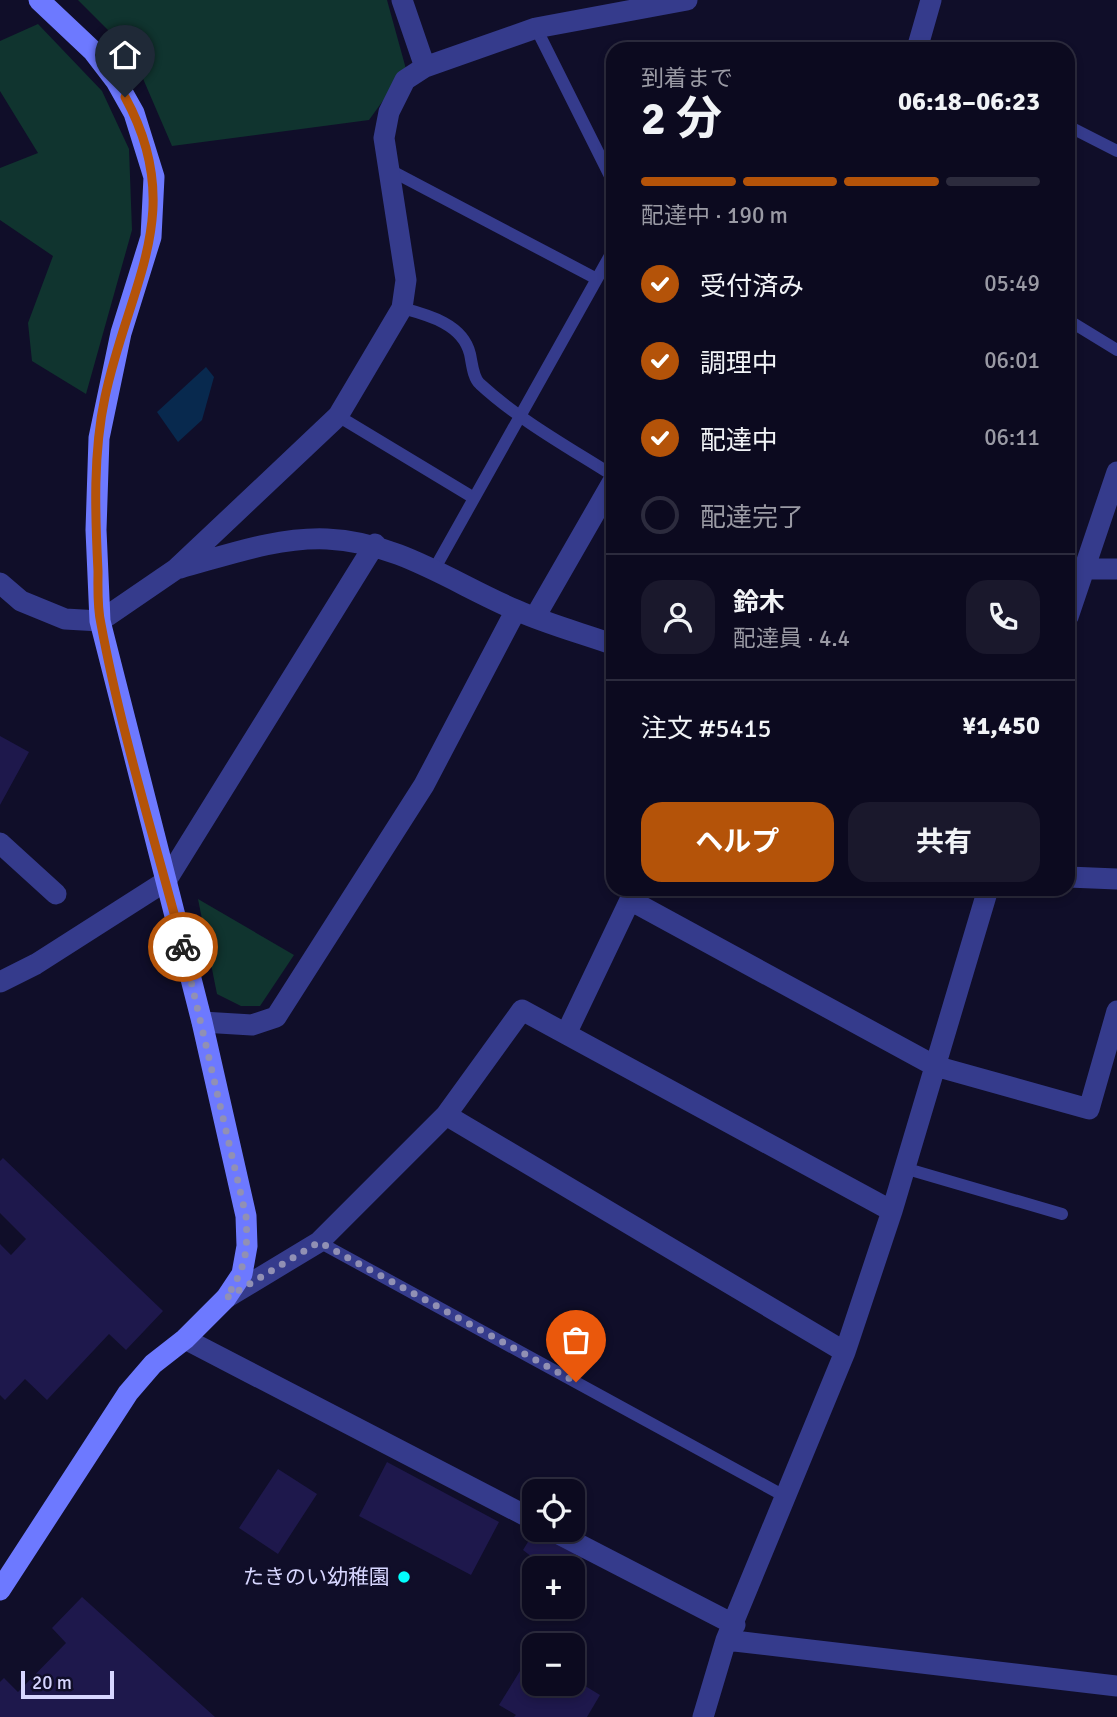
<!DOCTYPE html>
<html lang="ja">
<head>
<meta charset="utf-8">
<style>
	body { margin:0; font-family:Signika,"Noto Sans JP",sans-serif; background:#1a182c; color:#f1f3f6; height:100vh; display:flex; flex-direction:column; font-size:26px; white-space:nowrap }
	* { box-sizing:border-box; margin:0 }
	p { font-size:23px; color:#9a9aa4 }
	.icon { flex:none; width:38px; height:38px; fill:none; stroke:currentColor; stroke-width:2; stroke-linecap:round; stroke-linejoin:round }
	.map { position:relative; flex:1; overflow:hidden }
	.details { position:absolute; left:606px; top:42px; width:469px; height:854px; display:flex; flex-direction:column; background:#0c0a1f; border-radius:21px; box-shadow:0 4px 10px #0003,0 0 0 2px #2c2b3d }
	.details>* { flex:none }
	.tools { position:absolute; left:522px; top:1479px; display:grid; gap:14px }
	.tools a { display:grid; place-items:center; width:63px; height:63px; border-radius:14px; background:#0c0a1f; box-shadow:0 4px 10px #0003,0 0 0 2px #2c2b3d; font-size:35px }
	.scale { position:absolute; left:21px; bottom:18px; width:93px; box-sizing:border-box; padding-left:7px; border:4px solid #d7d6ff; border-top:0; font-size:19px; line-height:24px; white-space:nowrap; color:#d7d6ff; -webkit-text-stroke:5px #100e29; paint-order:stroke }
	.pin { position:absolute; display:grid; place-items:center; width:60px; height:60px; color:#fff; margin:-72px -30px; border-radius:50% 50% 50% 0; rotate:-45deg; box-shadow:0 0 7px #0007 }
	.pin .icon { rotate:45deg }
	.courier { position:absolute; display:grid; place-items:center; width:70px; height:70px; margin:-35px; border:5px solid #b45309; border-radius:50%; background:#fff; color:#222; box-shadow:0 2px 9px #0007 }
	.summary em { font-style:normal; font-weight:700 }
	.summary div { display:flex; flex-direction:column-reverse }
	.summary { display:flex; align-items:center; justify-content:space-between; height:119px; padding:0 35px }
	h1 { font-size:46px; font-weight:700; line-height:52px }
	.bar { display:grid; grid-template-columns:repeat(4,1fr); gap:10px 7px; align-content:center; height:84px; padding:0 35px }
	.bar i { height:9px; border-radius:5px; background:#2c2b3d }
	.bar .selected { background:#b45309 }
	.bar p { grid-column:span 4 }
	.line { display:flex; align-items:center; gap:18px; padding:0 35px; border-top:2px solid #2c2b3d }
	.line div { flex:1 }
	.round { display:grid; place-items:center; flex:none; width:74px; height:74px; border-radius:21px; background:#1a182c }
	ol { padding:0 35px; list-style:none }
	li { display:flex; align-items:center; gap:21px; height:77px }
	li p { margin-inline-start:auto }
	li .icon { padding:7px; border-radius:50%; background:#b45309; color:#fff; stroke-width:4 }
	li:last-child { color:#9a9aa4 }
	li i { width:38px; height:38px; border:4px solid #2c2b3d; border-radius:50% }
	.cta { display:flex; gap:14px; margin-top:auto; padding:14px 35px }
	.cta a { flex:1; height:80px; border-radius:21px; background:#b45309; color:#fff; font-size:28px; font-weight:700; line-height:80px; text-align:center }
	.cta a+a { background:#1a182c; color:#f1f3f6 }
	.map>svg:first-child { display:block }
	.green { fill:#10342f }
	.water { fill:#08294e }
	.building { fill:#1e184c }
	.lines { fill:none; stroke-linecap:round; stroke-linejoin:round }
	.lane { stroke:#353b8c; stroke-width:12 }
	.street { stroke:#353b8c; stroke-width:21 }
	.secondary { stroke:#6d79ff; stroke-width:21 }
	.done { stroke:#9190b4; stroke-width:7; stroke-dasharray:0 12.6 }
	.route { stroke:#b45309; stroke-width:9 }
	.poi-dot { fill:#02fffe; stroke:#100e29; stroke-width:2.5 }
	.labels { text-anchor:middle; dominant-baseline:central; stroke-width:5; stroke-linejoin:round; paint-order:stroke }
	.poi-label { font-size:21px; fill:#d7d6ff; stroke:#100e29; text-anchor:end }
</style>
</head>
<body>
<div class="map">
<svg width="1117" height="1717" viewBox="0 0 1117 1717">
	<rect width="100%" height="100%" fill="#100e29"/>
	<path class="green" d="M 78,0 L 387,0 L 406,69 L 369,120 L 172,146 L 141,74 L 117,39 Z
		M 38,24 L 102,91 L 129,149 L 132,230 L 86,394 L 32,361 L 28,323 L 53,256 L 0,220 L 0,168 L 38,153 L 0,91 L 0,41 Z
		M 198,899 L 294,955 L 260,1006 L 241,1006 L 217,994 Z"/>
	<path class="water" d="M 206,367 L 214,377 L 202,420 L 178,442 L 157,412 Z"/>
	<path class="building" d="M 0,736 L 29,752 L 0,805 Z
		M 3,1158 L 163,1311 L 126,1350 L 109,1334 L 47,1400 L 25,1379 L 5,1400 L 0,1395 L 0,1244 L 11,1255 L 26,1239 L 0,1213 L 0,1161 Z
		M 387,1462 L 499,1522 L 471,1575 L 359,1516 Z
		M 278,1469 L 317,1494 L 278,1554 L 239,1528 Z
		M 534,1532 L 583,1556 L 572,1573 L 572,1568 L 546,1568 L 523,1550 Z
		M 82,1597 L 215,1717 L 0,1717 L 0,1682 L 4,1678 L 18,1692 L 66,1643 L 52,1628 Z
		M 531,1653 L 534,1655 L 534,1684 L 572,1684 L 572,1678 L 600,1695 L 587,1717 L 514,1717 L 516,1715 L 499,1705 Z"/>
	<g class="lines">
		<path class="lane" d="M 536,28 L 612,180
			M 1068,126 L 1117,151
			M 388,169 L 595,278
			M 402,308 C 428,315 463,324 470,354 C 472,363 473,378 480,384 C 519,420 568,447 612,475
			M 1068,320 L 1117,350
			M 338,416 L 474,498
			M 435,568 L 612,252
			M 904,1168 L 1062,1214
			M 319,1242 L 786,1497"/>
		<path class="street" d="M 402,0 L 425,67
			M 917,49 L 931,0
			M 180,568 C 228,555 277,537 327,539 C 398,542 453,583 516,610 C 547,624 581,633 612,644
			M 1068,569 L 1117,569
			M 0,583 L 21,601 L 65,619 L 100,621 L 176,569 L 338,416 L 402,308 L 406,280 L 384,138 L 389,112 L 405,80 L 425,67 L 536,28 L 687,0
			M 535,617 L 612,483
			M 1068,617 L 1117,472
			M 0,843 L 56,894
			M 1068,877 L 1117,879
			M 0,982 L 36,964 L 166,881 L 375,544
			M 202,1022 L 252,1025 L 276,1017 L 424,785 L 516,610
			M 566,1034 L 630,900 L 935,1066 L 1089,1109 L 1117,1011
			M 446,1115 L 845,1352
			M 226,1298 L 319,1242 L 446,1115 L 522,1010 L 892,1211
			M 185,1339 L 534,1520
			M 551,1530 L 735,1625
			M 726,1640 L 1117,1686
			M 703,1717 L 726,1640 L 845,1352 L 892,1211 L 988,889"/>
		<path class="secondary" d="M 0,1590 L 128,1393 L 153,1364 L 185,1339 L 226,1298 L 242,1274 L 247,1246 L 246,1216 L 202,1022 L 100,621 L 96,530 L 99,438 L 121,333 L 151,237 L 154,177 L 134,113 L 116,81 L 93,51 L 39,0"/>
	</g>
	<g class="lines">
		<path class="done" d="M 183,947 L 246,1216 C 248,1253 246,1267 226,1298 L 319,1242 L 576,1382"/>
		<path class="route" d="M 125,97 C 188,212 129,283 105,397 C 93,453 95,513 98,571 C 98,588 97,607 101,624 C 121,732 155,840 183,947"/>
	</g>
	<circle class="poi-dot" cx="404" cy="1577" r="7"/>
	<g class="labels">
		<g class="poi-label">
			<text x="390" y="1577">たきのい幼稚園</text>
		</g>
	</g>
</svg>
<div class="tools">
<a><svg class="icon" aria-label="locate" viewBox="0 0 24 24"><circle cx="12" cy="12" r="6"/><path d="M12 2v4M12 18v4M2 12h4M18 12h4"/></svg></a>
<a>+</a>
<a>−</a>
</div>
<div class="scale">20 m</div>
<div class="pin" style="left:576px;top:1382px;background:#ea580c"><svg class="icon" aria-label="bag" viewBox="0 0 24 24"><path d="M5 8h14l-1 12H6zM9 8a3 3 0 0 1 6 0"/></svg></div>
<div class="pin" style="left:125px;top:97px;background:#1f2937"><svg class="icon" aria-label="home" viewBox="0 0 24 24"><path d="M3 11l9-7 9 7M6 9v11h12V9"/></svg></div>
<div class="courier" style="left:183px;top:947px"><svg class="icon" aria-label="bike" viewBox="0 0 24 24"><circle cx="6" cy="16" r="4"/><circle cx="18" cy="16" r="4"/><path d="M6 16l4-8h5l3 8M10 8l3 8H6M13 5h3"/></svg></div>
<section class="details">
<div class="summary"><div><h1>2 分</h1><p>到着まで</p></div><em>06:18–06:23</em></div>
<div class="bar"><i class="selected"></i><i class="selected"></i><i class="selected"></i><i></i><p>配達中 · 190 m</p></div>
<ol>
<li><svg class="icon" aria-label="check" viewBox="0 0 24 24"><path d="M5 12l5 5 9-10"/></svg>受付済み<p>05:49</p></li>
<li><svg class="icon" aria-label="check" viewBox="0 0 24 24"><path d="M5 12l5 5 9-10"/></svg>調理中<p>06:01</p></li>
<li><svg class="icon" aria-label="check" viewBox="0 0 24 24"><path d="M5 12l5 5 9-10"/></svg>配達中<p>06:11</p></li>
<li><i></i>配達完了</li>
</ol>
<div class="line" style="height:126px"><a class="round"><svg class="icon" aria-label="person" viewBox="0 0 24 24"><circle cx="12" cy="8" r="4"/><path d="M4 21q1-7 8-7t8 7"/></svg></a><div><b>鈴木</b><p>配達員 · 4.4</p></div><a class="round"><svg class="icon" aria-label="phone" viewBox="0 0 24 24"><path d="M5 4h4l2 5-3 2q2 4 5 5l2-3 5 2v4C11 20 4 13 5 4z"/></svg></a></div>
<div class="line" style="height:91px"><div>注文 #5415</div><b>¥1,450</b></div>
<div class="cta"><a>ヘルプ</a><a>共有</a></div>
</section>
</div>
</body>
</html>
